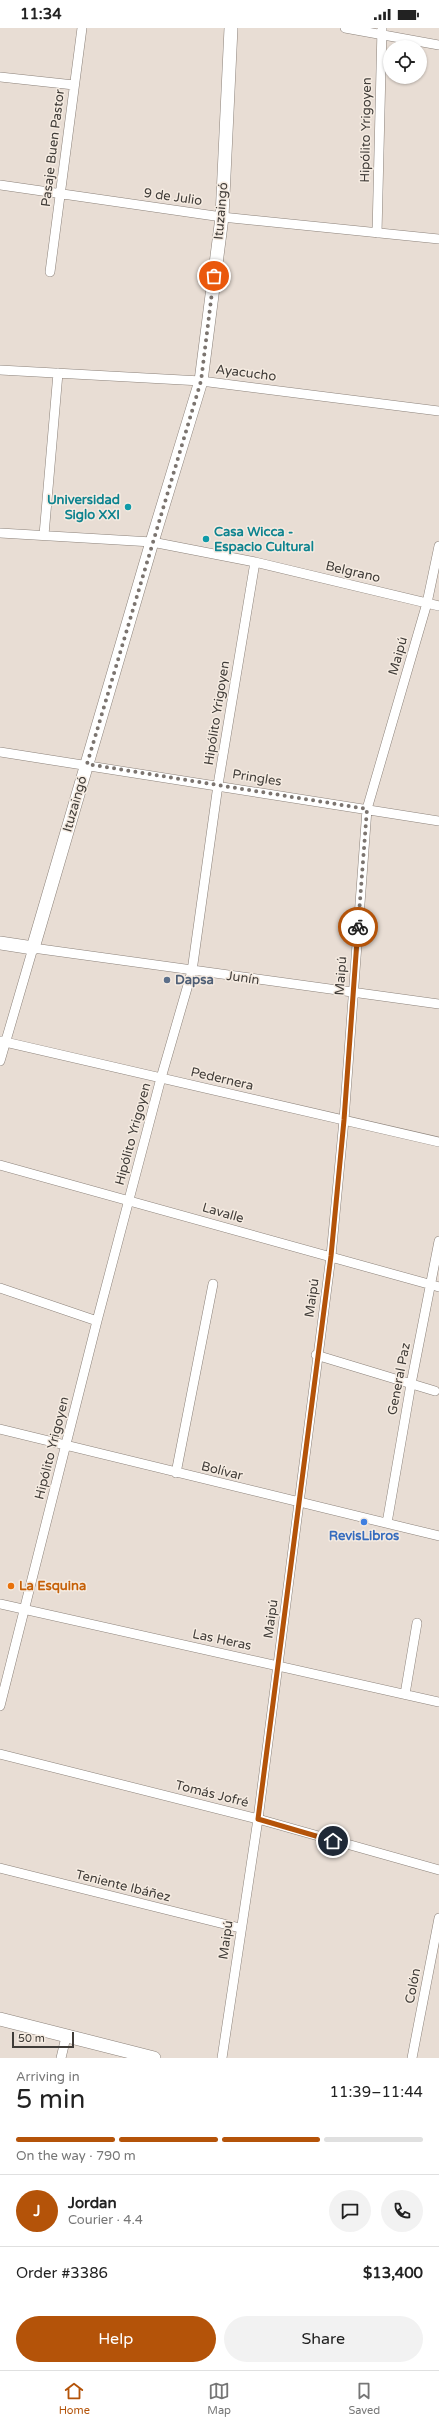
<!DOCTYPE html>
<html lang="en">
<head>
<meta charset="utf-8">
<style>
	body { margin:0; font-family:"Varela Round",sans-serif; background:#f2f2f2; color:#222; height:100vh; display:flex; flex-direction:column; font-size:15px; white-space:nowrap }
	* { box-sizing:border-box; margin:0 }
	p { font-size:13px; color:#767676 }
	.icon { flex:none; width:22px; height:22px; fill:none; stroke:currentColor; stroke-width:2; stroke-linecap:round; stroke-linejoin:round }
	.map { position:relative; height:2030px; overflow:hidden }
	.panel { display:flex; flex-direction:column; background:#fff; flex:1 }
	.panel>* { flex:none }
	.controls { position:absolute; left:383px; top:12px; display:grid; gap:8px }
	.controls a { display:grid; place-items:center; width:44px; height:44px; border-radius:50%; background:#fff; box-shadow:0 1px 3px #0004; font-size:20px }
	.scale { position:absolute; left:12px; bottom:10px; width:62px; box-sizing:border-box; padding-left:4px; border:2px solid #403c38; border-top:0; font-size:11px; line-height:14px; white-space:nowrap; color:#403c38; -webkit-text-stroke:3px #f5ebe1; paint-order:stroke }
	.pin { position:absolute; display:grid; place-items:center; width:34px; height:34px; color:#fff; margin:-17px; border:2px solid #fff; border-radius:50%; box-shadow:0 1px 4px #0007 }
	.courier { position:absolute; display:grid; place-items:center; width:40px; height:40px; margin:-20px; border:3px solid #b45309; border-radius:50%; background:#fff; color:#222; box-shadow:0 1px 5px #0007 }
	.head em { font-style:normal; font-weight:600 }
	.head div { display:flex; flex-direction:column-reverse }
	.head { display:flex; align-items:center; justify-content:space-between; height:68px; padding:0 16px }
	h1 { font-size:26px; font-weight:600; line-height:30px }
	.bar { display:grid; grid-template-columns:repeat(4,1fr); gap:6px 4px; align-content:center; height:48px; padding:0 16px }
	.bar i { height:5px; border-radius:3px; background:#e0e0e0 }
	.bar .current { background:#b45309 }
	.bar p { grid-column:span 4 }
	.line { display:flex; align-items:center; gap:10px; padding:0 16px; border-top:1px solid #e0e0e0 }
	.line div { flex:1 }
	.round { display:grid; place-items:center; flex:none; width:42px; height:42px; border-radius:21px; background:#f2f2f2 }
	.cta { display:flex; gap:8px; margin-top:auto; padding:8px 16px }
	.cta a { flex:1; height:46px; border-radius:24px; background:#b45309; color:#fff; font-size:16px; font-weight:600; line-height:46px; text-align:center }
	.cta a+a { background:#f2f2f2; color:#222 }
	.status { display:flex; justify-content:space-between; align-items:center; height:28px; padding:0 20px; background:#fff; direction:ltr }
	.status svg { height:11px; fill:currentColor }
	.menu { display:flex; justify-content:space-around; align-items:center; height:56px; border-top:1px solid #e0e0e0; background:#fff; font-size:11px; color:#767676 }
	.menu a { display:grid; justify-items:center; gap:2px }
	.menu .current { color:#b45309 }
	.map>svg:first-child { display:block }
	.lines { fill:none; stroke-linecap:round; stroke-linejoin:round }
	.street-casing { stroke:#8c827a; stroke-width:10 }
	.secondary-casing { stroke:#8c827a; stroke-width:14 }
	.street { stroke:#fff; stroke-width:9 }
	.secondary { stroke:#fff; stroke-width:13 }
	.done { stroke:#7b746f; stroke-width:4; stroke-dasharray:0 7.2 }
	.route { stroke:#b45309; stroke-width:5 }
	.culture-dot { fill:#0f9aa8; stroke:#f5ebe1; stroke-width:1.5 }
	.service-dot { fill:#5c6f8a; stroke:#f5ebe1; stroke-width:1.5 }
	.shop-dot { fill:#3f7fe0; stroke:#f5ebe1; stroke-width:1.5 }
	.food-dot { fill:#e8710a; stroke:#f5ebe1; stroke-width:1.5 }
	.labels { text-anchor:middle; dominant-baseline:central; stroke-width:3; stroke-linejoin:round; paint-order:stroke }
	.street-label { font-size:13px; fill:#403c38; stroke:#f5ebe1 }
	.culture-label { font-size:13px; font-weight:bold; fill:#0d838f; stroke:#f5ebe1; text-anchor:end }
	.service-label { font-size:13px; font-weight:bold; fill:#4e5e75; stroke:#f5ebe1; text-anchor:start }
	.shop-label { font-size:13px; font-weight:bold; fill:#366cbe; stroke:#f5ebe1 }
	.food-label { font-size:13px; font-weight:bold; fill:#c56008; stroke:#f5ebe1; text-anchor:start }
</style>
</head>
<body>
<div class="status"><b>11:34</b><svg viewBox="0 0 49 12"><path d="M0 12V9h3v3zM5 12V6h3v6zM10 12V3h3v9zM15 12V0h3v12zM26 1h20v11H26zM47 4h2v5h-2z"/></svg></div>
<div class="map">
<svg width="439" height="2030" viewBox="0 0 439 2030">
	<rect width="100%" height="100%" fill="#e8ddd4"/>
	<g class="lines">
		<g class="street-casing">
			<path id="street" d="M 345,0 L 439,17
				M 0,49 L 74,57
				M 0,157 L 222,189 L 439,211
				M 377,205 L 382,0
				M 50,244 L 82,0
				M 0,342 L 201,353 L 439,383
				M 0,505 L 152,514 L 255,534 L 439,578
				M 44,507 L 58,345
				M 0,724 L 439,793
				M 1,1013 L 439,1114
				M 0,1033 L 33,920 L 439,976
				M 0,1137 L 439,1259
				M 0,1260 L 97,1293
				M 316,1327 L 435,1363
				M 0,1401 L 439,1508
				M 176,1445 L 213,1256
				M 387,1495 L 411,1356 L 439,1213
				M 0,1576 L 439,1674
				M 405,1666 L 417,1595
				M 0,1678 L 97,1293 L 161,1050 L 192,943 L 218,757 L 255,534
				M 0,1726 L 258,1791 L 439,1842
				M 0,1840 L 240,1900
				M 61,2030 L 66,2009
				M 222,2030 L 258,1791 L 331,1228 L 344,1092 L 367,781 L 427,575 L 439,518
				M 412,2030 L 439,1890"/>
		</g>
		<g class="secondary-casing">
			<path id="secondary" d="M 0,915 L 33,920 L 152,514 L 201,353 L 222,189 L 231,0
				M 0,1991 L 154,2030"/>
		</g>
		<use href="#street" class="street"/>
		<use href="#secondary" class="secondary"/>
	</g>
	<g class="lines">
		<path class="done" d="M 214,248 L 201,353 L 87,736 L 367,781 L 358,899"/>
		<path class="route" d="M 333,1813 L 258,1791 L 331,1228 L 344,1092 L 358,899"/>
	</g>
	<g class="culture-dot">
		<circle cx="128" cy="479" r="4"/>
		<circle cx="206" cy="511" r="4"/>
	</g>
	<circle class="service-dot" cx="167" cy="952" r="4"/>
	<circle class="shop-dot" cx="364" cy="1494" r="4"/>
	<circle class="food-dot" cx="11" cy="1558" r="4"/>
	<g class="labels">
		<g class="street-label">
			<text transform="translate(366 102) rotate(-89)">Hipólito Yrigoyen</text>
			<text transform="translate(53 120) rotate(-83)">Pasaje Buen Pastor</text>
			<text transform="translate(173 169) rotate(8)">9 de Julio</text>
			<text transform="translate(221 183) rotate(-85)">Ituzaingó</text>
			<text transform="translate(246 345) rotate(7)">Ayacucho</text>
			<text transform="translate(353 544) rotate(13)">Belgrano</text>
			<text transform="translate(398 628) rotate(-74)">Maipú</text>
			<text transform="translate(217 685) rotate(-81)">Hipólito Yrigoyen</text>
			<text transform="translate(257 750) rotate(9)">Pringles</text>
			<text transform="translate(75 776) rotate(-74)">Ituzaingó</text>
			<text transform="translate(341 948) rotate(-86)">Maipú</text>
			<text transform="translate(243 950) rotate(8)">Junín</text>
			<text transform="translate(222 1051) rotate(13)">Pedernera</text>
			<text transform="translate(133 1106) rotate(-75)">Hipólito Yrigoyen</text>
			<text transform="translate(223 1185) rotate(16)">Lavalle</text>
			<text transform="translate(312 1270) rotate(-82)">Maipú</text>
			<text transform="translate(399 1351) rotate(-79)">General Paz</text>
			<text transform="translate(52 1420) rotate(-76)">Hipólito Yrigoyen</text>
			<text transform="translate(222 1443) rotate(14)">Bolívar</text>
			<text transform="translate(271 1591) rotate(-82)">Maipú</text>
			<text transform="translate(222 1612) rotate(12)">Las Heras</text>
			<text transform="translate(212 1766) rotate(14)">Tomás Jofré</text>
			<text transform="translate(123 1858) rotate(14)">Teniente Ibáñez</text>
			<text transform="translate(226 1912) rotate(-82)">Maipú</text>
			<text transform="translate(413 1958) rotate(-79)">Colón</text>
		</g>
		<g class="culture-label">
			<text x="120" y="472">Universidad<tspan x="120" dy="15">Siglo XXI</tspan></text>
			<text x="214" y="504" text-anchor="start">Casa Wicca -<tspan x="214" dy="15">Espacio Cultural</tspan></text>
		</g>
		<g class="service-label">
			<text x="175" y="952">Dapsa</text>
		</g>
		<g class="shop-label">
			<text x="364" y="1508">RevisLibros</text>
		</g>
		<g class="food-label">
			<text x="19" y="1558">La Esquina</text>
		</g>
	</g>
</svg>
<div class="controls">
<a><svg class="icon" aria-label="locate" viewBox="0 0 24 24"><circle cx="12" cy="12" r="6"/><path d="M12 2v4M12 18v4M2 12h4M18 12h4"/></svg></a>
</div>
<div class="scale">50 m</div>
<div class="pin" style="left:214px;top:248px;background:#ea580c"><svg class="icon" aria-label="bag" viewBox="0 0 24 24"><path d="M5 8h14l-1 12H6zM9 8a3 3 0 0 1 6 0"/></svg></div>
<div class="pin" style="left:333px;top:1813px;background:#1f2937"><svg class="icon" aria-label="home" viewBox="0 0 24 24"><path d="M3 11l9-7 9 7M6 9v11h12V9"/></svg></div>
<div class="courier" style="left:358px;top:899px"><svg class="icon" aria-label="bike" viewBox="0 0 24 24"><circle cx="6" cy="16" r="4"/><circle cx="18" cy="16" r="4"/><path d="M6 16l4-8h5l3 8M10 8l3 8H6M13 5h3"/></svg></div>
</div>
<section class="panel">
<div class="head"><div><h1>5 min</h1><p>Arriving in</p></div><em>11:39–11:44</em></div>
<div class="bar"><i class="current"></i><i class="current"></i><i class="current"></i><i></i><p>On the way · 790 m</p></div>
<div class="line" style="height:72px"><b class="round" style="background:#b45309;color:#fff">J</b><div><b>Jordan</b><p>Courier · 4.4</p></div><a class="round"><svg class="icon" aria-label="chat" viewBox="0 0 24 24"><path d="M4 5h16v11H9l-5 4z"/></svg></a><a class="round"><svg class="icon" aria-label="phone" viewBox="0 0 24 24"><path d="M5 4h4l2 5-3 2q2 4 5 5l2-3 5 2v4C11 20 4 13 5 4z"/></svg></a></div>
<div class="line" style="height:52px"><div>Order #3386</div><b>$13,400</b></div>
<div class="cta"><a>Help</a><a>Share</a></div>
</section>
<nav class="menu">
<a class="current"><svg class="icon" aria-label="home" viewBox="0 0 24 24"><path d="M3 11l9-7 9 7M6 9v11h12V9"/></svg>Home</a>
<a><svg class="icon" aria-label="map" viewBox="0 0 24 24"><path d="M3 6l6-2 6 2 6-2v14l-6 2-6-2-6 2zM9 4v14M15 6v14"/></svg>Map</a>
<a><svg class="icon" aria-label="saved" viewBox="0 0 24 24"><path d="M7 4h10v16l-5-4-5 4z"/></svg>Saved</a>
</nav>
</body>
</html>
